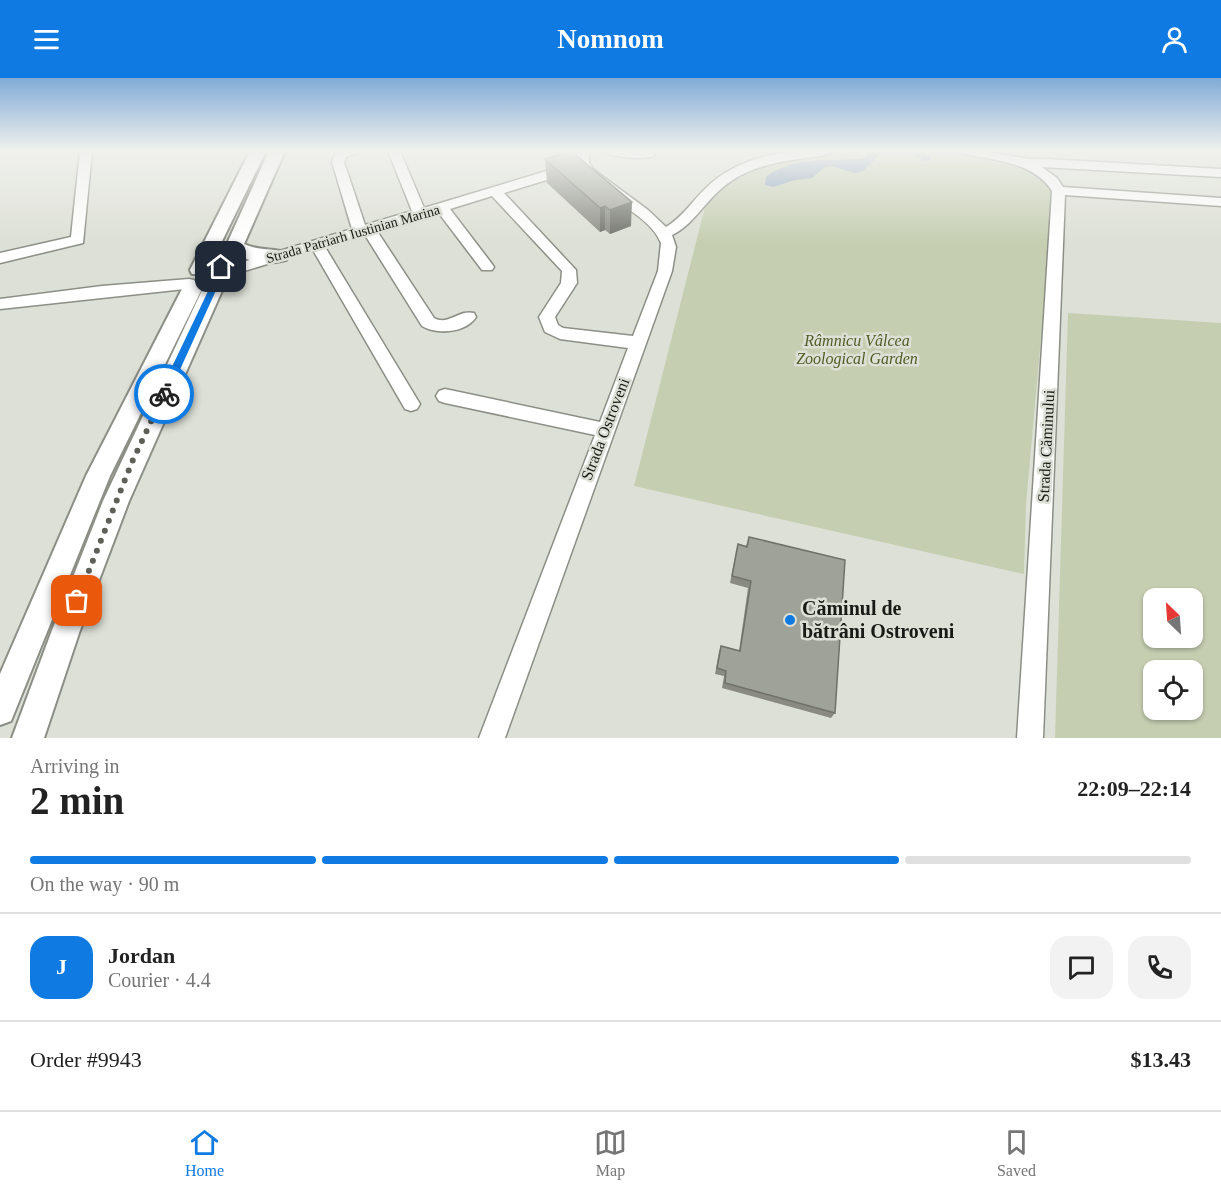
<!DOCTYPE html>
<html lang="en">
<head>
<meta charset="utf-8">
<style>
	body { margin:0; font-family:"Times New Roman",serif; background:#f2f2f2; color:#222; height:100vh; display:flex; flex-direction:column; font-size:22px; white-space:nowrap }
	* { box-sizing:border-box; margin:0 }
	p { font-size:20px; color:#767676 }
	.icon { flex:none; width:33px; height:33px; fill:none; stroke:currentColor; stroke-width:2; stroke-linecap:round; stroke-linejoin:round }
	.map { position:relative; height:660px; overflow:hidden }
	.sheet { display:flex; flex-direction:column; background:#fff; flex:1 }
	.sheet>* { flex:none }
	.needle { width:39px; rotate:335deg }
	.controls { position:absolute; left:1143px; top:510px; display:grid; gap:12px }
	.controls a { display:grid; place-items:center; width:60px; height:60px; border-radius:12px; background:#fff; box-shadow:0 2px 4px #0004; font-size:30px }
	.pin { position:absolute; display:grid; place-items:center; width:51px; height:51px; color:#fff; margin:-26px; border-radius:12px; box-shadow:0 3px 9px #0006 }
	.courier { position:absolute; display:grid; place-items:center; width:60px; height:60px; margin:-30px; border:4px solid #0e7ae2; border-radius:50%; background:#fff; color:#222; box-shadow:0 2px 8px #0007 }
	.headline em { font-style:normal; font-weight:600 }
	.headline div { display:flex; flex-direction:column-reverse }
	.headline { display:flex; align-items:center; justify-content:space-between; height:102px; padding:0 30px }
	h1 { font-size:39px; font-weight:600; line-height:45px }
	.bar { display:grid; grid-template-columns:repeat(4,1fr); gap:9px 6px; align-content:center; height:72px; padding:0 30px }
	.bar i { height:8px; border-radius:4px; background:#e0e0e0 }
	.bar .selected { background:#0e7ae2 }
	.bar p { grid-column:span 4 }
	.line { display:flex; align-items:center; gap:15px; padding:0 30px; border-top:2px solid #e0e0e0 }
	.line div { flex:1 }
	.round { display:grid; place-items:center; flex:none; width:63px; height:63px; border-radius:18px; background:#f2f2f2 }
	header { display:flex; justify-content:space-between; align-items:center; height:78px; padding:0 30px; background:#0e7ae2; color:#fff; font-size:27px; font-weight:600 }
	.menu { display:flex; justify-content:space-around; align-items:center; height:84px; border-top:2px solid #e0e0e0; background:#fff; font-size:16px; color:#767676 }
	.menu a { display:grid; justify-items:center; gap:3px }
	.menu .selected { color:#0e7ae2 }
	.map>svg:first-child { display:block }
	.green { fill:#c5ceb1; fill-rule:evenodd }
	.water { fill:#869dbb }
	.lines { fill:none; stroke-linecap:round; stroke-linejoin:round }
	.minor-casing { stroke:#8c8f86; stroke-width:3 }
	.major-casing { stroke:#8c8f86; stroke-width:4 }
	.minor { fill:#fff; fill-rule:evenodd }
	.major { fill:#fff; fill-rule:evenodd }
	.wall { fill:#898b83 }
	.shaded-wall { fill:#6f716a }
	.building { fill:#9fa298; stroke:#6f716a; stroke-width:1.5 }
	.route { fill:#0e7ae2 }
	.done { stroke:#5e5f59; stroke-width:6; stroke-dasharray:0 10.8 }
	.poi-dot { fill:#0e7ae2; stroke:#dde0d6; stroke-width:2 }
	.labels { text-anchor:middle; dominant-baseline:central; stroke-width:5; stroke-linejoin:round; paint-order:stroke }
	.far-street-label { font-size:14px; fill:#191a16; stroke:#dde0d6 }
	.park-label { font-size:16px; font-style:italic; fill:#4f5d25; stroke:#dde0d6 }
	.street-label { font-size:16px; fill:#191a16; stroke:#dde0d6 }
	.near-poi-label { font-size:20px; font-weight:bold; fill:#191a16; stroke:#dde0d6; text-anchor:start }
</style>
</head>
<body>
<header><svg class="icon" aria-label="menu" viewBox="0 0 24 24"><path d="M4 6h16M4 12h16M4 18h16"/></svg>Nomnom<svg class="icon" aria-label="person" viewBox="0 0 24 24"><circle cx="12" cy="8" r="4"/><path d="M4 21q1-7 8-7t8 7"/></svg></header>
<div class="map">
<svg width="1221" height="660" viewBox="0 0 1221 660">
	<rect width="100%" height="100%" fill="#dde0d6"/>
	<path class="green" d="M 836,73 L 964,73 L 1026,90 L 1043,101 L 1054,116 L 1026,426 L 1024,496 L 634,408 L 706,125 L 724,105 L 755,87 L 818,78 Z
		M 1068,235 L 1221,245 L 1221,660 L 1055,660 ZM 1154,520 L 1192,520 L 1192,560 L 1154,560 ZM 1154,592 L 1192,592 L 1192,632 L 1154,632 Z"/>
	<path class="water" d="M 869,73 L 923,73 L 932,81 L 924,83 L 908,75 L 886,74 L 880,76 L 863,93 L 855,95 L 831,88 L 825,89 L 812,100 L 795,102 L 773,109 L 765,107 L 766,99 C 792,78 830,83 860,81 L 866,79 Z"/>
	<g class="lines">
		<g class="minor-casing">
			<path id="minor" d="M 80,73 L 92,73 L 83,165 L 0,185 L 0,175 L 71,159 Z
				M 343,73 L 362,73 L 346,79 L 344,84 L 365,147 L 412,133 L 388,73 L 400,73 L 424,130 L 563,88 L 573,88 L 574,91 L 573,94 L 504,115 L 576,192 L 577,205 L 555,239 L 558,247 L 563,250 L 633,258 L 658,193 L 661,165 C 647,128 574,113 577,73 L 589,73 L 589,84 L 594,92 L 648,132 L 666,149 C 683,139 692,123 706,110 C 737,79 790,69 832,73 L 826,77 C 789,83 752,84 722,110 C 704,125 693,147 672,157 L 676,169 L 672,193 L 505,660 L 479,660 L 595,357 L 445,325 L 439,323 L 436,318 L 439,313 L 445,311 L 600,344 L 628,270 L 560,261 L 545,254 L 539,239 L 561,205 L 562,193 L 492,118 L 450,131 L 492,186 L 494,189 L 492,192 L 482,192 L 438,134 L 377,153 L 434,240 C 448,248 459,231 474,235 L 476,239 C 466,255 437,257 422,248 L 365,157 L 325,169 L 420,326 L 417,331 L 411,333 L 405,331 L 313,172 L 225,199 L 217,194 L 220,191 L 352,151 L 332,84 L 336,74 Z
				M 603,73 L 653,74 L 655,77 C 648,83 610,79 603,73 Z
				M 964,73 C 994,71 1017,83 1047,81 L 1221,91 L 1221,99 L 1042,89 L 1057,100 L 1063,109 L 1221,120 L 1221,128 L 1065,117 L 1043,660 L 1017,660 L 1052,113 C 1034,84 996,83 966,76 Z
				M 189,201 L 194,202 L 197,206 L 194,210 L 0,231 L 0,221 L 102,208 Z"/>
		</g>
		<g class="major-casing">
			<path id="major" d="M 250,73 L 266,73 L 208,192 L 206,196 L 192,196 L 190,192 Z
				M 269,73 L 285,73 L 244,166 C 259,173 272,170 286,174 L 289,178 L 286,182 C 271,186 254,185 239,178 L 231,196 L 217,196 L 215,192 Z
				M 215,200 L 222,202 L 225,206 L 129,423 L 79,555 L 44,660 L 12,660 L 51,555 L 103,423 L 205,206 L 208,202 Z
				M 193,203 L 200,205 L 203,209 L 110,398 L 11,643 L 0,647 L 0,596 L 86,398 L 183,209 L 186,205 Z"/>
		</g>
		<use href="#minor" class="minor"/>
		<use href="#major" class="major"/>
	</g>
	<path class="wall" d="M 545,81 L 631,148 L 610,156 L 605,152 L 600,154 L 547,105 Z
		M 749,459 L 835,635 L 831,640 L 722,610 L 724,598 L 715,596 L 719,574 L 721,568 L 739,573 L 748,510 L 730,505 L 736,474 L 738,466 L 746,468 Z"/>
	<path class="shaded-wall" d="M 632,124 L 631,148 L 610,156 L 610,132 Z
		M 605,128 L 605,152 L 600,154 L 600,130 Z"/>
	<path class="building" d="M 571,73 L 632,124 L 610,132 L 605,128 L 600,130 L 545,81 Z
		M 749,459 L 845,482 L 835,635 L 725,605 L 726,593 L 717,590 L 721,568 L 740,573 L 751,503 L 732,498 L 738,466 L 747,469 Z"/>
	<linearGradient id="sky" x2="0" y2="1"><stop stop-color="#81abd6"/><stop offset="0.44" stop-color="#f0f1ed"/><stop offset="1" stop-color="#f0f1ed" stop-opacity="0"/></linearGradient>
	<rect width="1221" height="165" fill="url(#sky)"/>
	<path class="route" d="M 218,187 L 224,187 L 229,197 L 218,208 L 168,318 L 161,318 L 159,316 L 211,207 L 221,196 Z"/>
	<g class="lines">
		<path class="done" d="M 77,523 L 132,384 L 164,316"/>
	</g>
	<circle class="poi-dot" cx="790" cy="542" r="6"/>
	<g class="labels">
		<g class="far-street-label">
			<text transform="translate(353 156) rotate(-16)">Strada Patriarh Iustinian Marina</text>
		</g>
		<g class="park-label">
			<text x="857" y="262">Râmnicu Vâlcea<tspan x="857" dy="18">Zoological Garden</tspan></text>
		</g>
		<g class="street-label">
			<text transform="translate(605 351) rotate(-69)">Strada Ostroveni</text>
			<text transform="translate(1046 368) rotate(-87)">Strada Căminului</text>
		</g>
		<g class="near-poi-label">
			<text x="802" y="530">Căminul de<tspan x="802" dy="23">bătrâni Ostroveni</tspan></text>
		</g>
	</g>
</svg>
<div class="controls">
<a><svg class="needle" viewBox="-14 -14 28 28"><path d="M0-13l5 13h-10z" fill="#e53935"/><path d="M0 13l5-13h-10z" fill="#767676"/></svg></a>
<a><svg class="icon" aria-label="locate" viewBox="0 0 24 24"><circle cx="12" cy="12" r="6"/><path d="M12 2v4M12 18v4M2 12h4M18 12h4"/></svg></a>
</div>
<div class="pin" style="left:77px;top:523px;background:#ea580c"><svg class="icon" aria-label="bag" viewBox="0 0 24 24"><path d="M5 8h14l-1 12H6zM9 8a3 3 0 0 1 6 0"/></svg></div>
<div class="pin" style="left:221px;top:189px;background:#1f2937"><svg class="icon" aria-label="home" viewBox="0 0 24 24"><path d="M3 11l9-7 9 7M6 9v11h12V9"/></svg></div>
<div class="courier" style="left:164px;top:316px"><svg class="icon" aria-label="bike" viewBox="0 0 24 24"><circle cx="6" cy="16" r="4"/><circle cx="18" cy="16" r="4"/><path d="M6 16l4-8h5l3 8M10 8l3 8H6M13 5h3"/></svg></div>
</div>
<section class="sheet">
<div class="headline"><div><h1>2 min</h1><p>Arriving in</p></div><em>22:09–22:14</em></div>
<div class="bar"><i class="selected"></i><i class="selected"></i><i class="selected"></i><i></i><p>On the way · 90 m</p></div>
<div class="line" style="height:108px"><b class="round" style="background:#0e7ae2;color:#fff">J</b><div><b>Jordan</b><p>Courier · 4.4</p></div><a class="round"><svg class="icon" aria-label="chat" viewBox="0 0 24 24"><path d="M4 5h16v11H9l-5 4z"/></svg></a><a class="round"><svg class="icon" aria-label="phone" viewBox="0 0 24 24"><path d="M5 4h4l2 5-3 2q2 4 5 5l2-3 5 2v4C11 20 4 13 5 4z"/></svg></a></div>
<div class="line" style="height:78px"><div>Order #9943</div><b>$13.43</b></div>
</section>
<nav class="menu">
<a class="selected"><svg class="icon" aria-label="home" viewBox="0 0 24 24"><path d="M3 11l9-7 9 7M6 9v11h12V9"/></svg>Home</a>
<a><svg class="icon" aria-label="map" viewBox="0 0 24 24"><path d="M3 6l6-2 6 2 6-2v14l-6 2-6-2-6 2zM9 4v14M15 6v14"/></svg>Map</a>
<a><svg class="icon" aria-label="saved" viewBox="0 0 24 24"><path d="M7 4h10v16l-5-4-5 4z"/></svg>Saved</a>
</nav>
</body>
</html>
